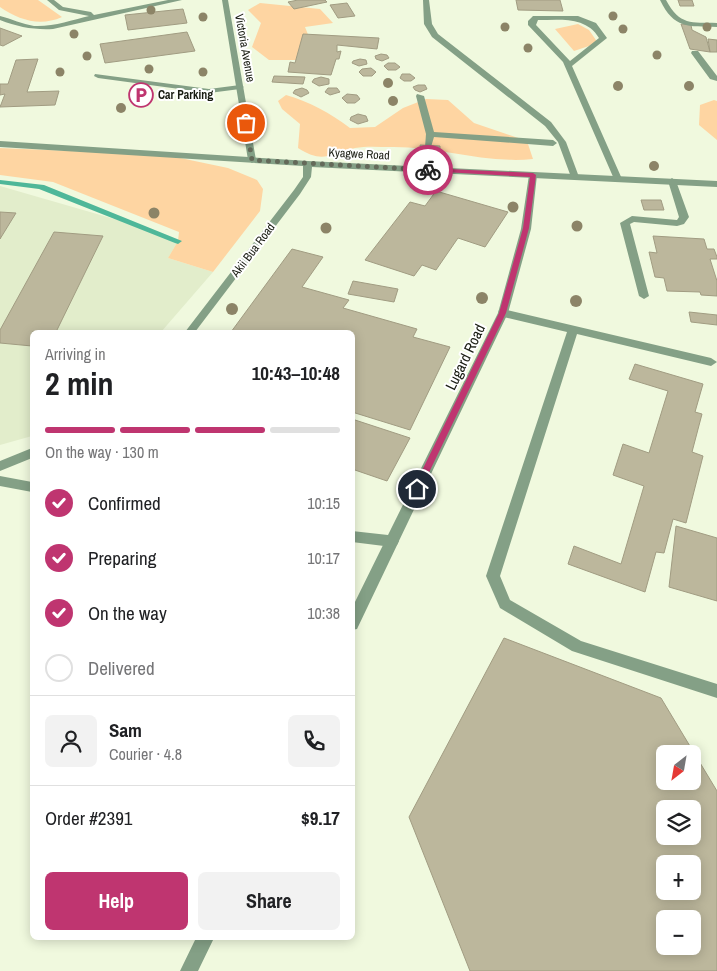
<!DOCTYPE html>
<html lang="en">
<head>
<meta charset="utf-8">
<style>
	body { margin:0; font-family:"Archivo Narrow",sans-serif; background:#f2f2f2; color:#202124; height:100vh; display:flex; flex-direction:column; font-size:19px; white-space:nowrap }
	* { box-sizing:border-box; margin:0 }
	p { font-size:16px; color:#757577 }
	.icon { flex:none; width:28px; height:28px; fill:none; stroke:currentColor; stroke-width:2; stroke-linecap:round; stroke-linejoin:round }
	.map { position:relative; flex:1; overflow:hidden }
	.drawer { position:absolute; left:30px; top:330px; width:325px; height:610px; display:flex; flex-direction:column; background:#fff; border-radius:8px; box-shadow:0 2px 12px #0003 }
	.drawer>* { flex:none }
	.needle { width:32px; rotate:211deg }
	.tools { position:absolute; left:656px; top:745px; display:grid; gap:10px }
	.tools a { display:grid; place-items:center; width:45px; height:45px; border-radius:8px; background:#fff; box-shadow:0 2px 12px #0003; font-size:25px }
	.pin { position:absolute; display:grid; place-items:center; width:42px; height:42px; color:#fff; margin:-21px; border:2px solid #fff; border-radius:50%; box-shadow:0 1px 5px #0007 }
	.courier { position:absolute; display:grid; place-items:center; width:50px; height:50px; margin:-25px; border:4px solid #bf3570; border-radius:50%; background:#fff; color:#222; box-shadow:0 1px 6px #0007 }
	.headline em { font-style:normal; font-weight:700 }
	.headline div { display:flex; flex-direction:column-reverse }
	.headline { display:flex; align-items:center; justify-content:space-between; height:85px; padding:0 15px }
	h1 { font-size:32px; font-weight:700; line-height:38px }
	.bar { display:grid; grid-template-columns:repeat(4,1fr); gap:8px 5px; align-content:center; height:60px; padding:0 15px }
	.bar i { height:6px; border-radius:4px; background:#e0e0e0 }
	.bar .selected { background:#bf3570 }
	.bar p { grid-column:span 4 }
	.line { display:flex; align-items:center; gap:12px; padding:0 15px; border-top:1px solid #e0e0e0 }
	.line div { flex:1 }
	.round { display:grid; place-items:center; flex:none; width:52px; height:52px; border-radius:8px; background:#f2f2f2 }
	ol { padding:0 15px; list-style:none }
	li { display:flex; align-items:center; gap:15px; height:55px }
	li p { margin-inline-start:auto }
	li .icon { padding:5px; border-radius:50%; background:#bf3570; color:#fff; stroke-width:4 }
	li:last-child { color:#757577 }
	li i { width:28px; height:28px; border:2px solid #e0e0e0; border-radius:50% }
	.button { display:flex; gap:10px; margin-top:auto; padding:10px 15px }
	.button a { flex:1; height:58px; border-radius:8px; background:#bf3570; color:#fff; font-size:20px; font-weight:700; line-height:58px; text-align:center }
	.button a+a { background:#f2f2f2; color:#202124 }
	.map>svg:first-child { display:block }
	.built { fill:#e2edcb }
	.green { fill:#fed5a2 }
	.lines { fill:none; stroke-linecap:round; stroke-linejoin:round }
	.stream { fill:#4eb799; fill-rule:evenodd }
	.building { fill:#bcb79c; stroke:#a19c82; fill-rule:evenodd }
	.service { fill:#84a086; fill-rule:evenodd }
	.minor { fill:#84a086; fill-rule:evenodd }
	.tertiary { fill:#84a086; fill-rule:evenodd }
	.tree { fill:#8c8467 }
	.route { fill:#bf3570 }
	.done { stroke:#646959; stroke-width:5; stroke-dasharray:0 9 }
	.labels { text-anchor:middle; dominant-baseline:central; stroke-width:4; stroke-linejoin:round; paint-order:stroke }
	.far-street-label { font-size:12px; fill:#181b11; stroke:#fff }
	.far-poi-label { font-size:12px; font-weight:bold; fill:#181b11; stroke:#fff; text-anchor:start }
	.street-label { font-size:15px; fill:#181b11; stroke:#fff }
</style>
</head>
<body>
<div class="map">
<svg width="717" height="971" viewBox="0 0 717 971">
	<rect width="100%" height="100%" fill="#f0f9de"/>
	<path class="built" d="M 0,186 L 142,227 L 178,241 L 168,258 L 213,272 L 161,332 L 32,332 L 32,436 L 0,445 Z"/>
	<path class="green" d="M 0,0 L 38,0 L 62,17 C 40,27 19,20 0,7 Z
		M 260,3 L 320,9 L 333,23 L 305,27 L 313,47 L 306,60 L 269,60 L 252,47 L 261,23 L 248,10 Z
		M 578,24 L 589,30 L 598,43 L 574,51 L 555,29 Z
		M 286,95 C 310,102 330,113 350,128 L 375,127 L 403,108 L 426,99 L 448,100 L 474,123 L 527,141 L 533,159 C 485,164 438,146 390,147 C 379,147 366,146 355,148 C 329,154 323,164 298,148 L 300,124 L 282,109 L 278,101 Z
		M 714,100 L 717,101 L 717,140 L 699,125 L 700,105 Z
		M 0,148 L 166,155 L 228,168 L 257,180 L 263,189 L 260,211 L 213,272 L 168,258 L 178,241 L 179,232 L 53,182 L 0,175 Z"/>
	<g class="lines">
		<path class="stream" d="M 0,180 L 44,185 L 182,241 L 178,244 L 175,243 L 39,189 L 0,184 Z"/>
	</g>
	<path class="building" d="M 298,0 L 325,0 L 327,2 L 294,9 L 288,2 Z
		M 516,0 L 560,0 L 563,11 L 518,10 Z
		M 678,0 L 692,0 L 694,6 L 680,6 Z
		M 347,3 L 355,16 L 338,18 L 330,5 Z
		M 183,9 L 187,23 L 128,30 L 125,15 Z
		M 681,24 L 691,25 L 692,30 L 706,37 L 710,52 L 690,49 Z
		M 0,28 L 22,36 L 3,46 L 0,45 Z
		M 187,32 L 195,51 L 105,63 L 100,44 Z
		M 303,34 L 379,38 L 377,49 L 337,45 L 337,52 L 341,51 L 339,59 L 336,59 L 331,75 L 288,72 L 290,62 L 295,63 Z
		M 708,39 L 717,40 L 717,52 L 710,52 Z
		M 381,54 L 387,55 L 389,58 L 382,61 L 376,59 L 375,56 Z
		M 38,59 L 27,92 L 59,91 L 55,105 L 0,107 L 5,94 L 0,95 L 0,84 L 8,84 L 16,60 Z
		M 360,59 L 366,60 L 367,64 L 359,66 L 352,63 L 353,61 Z
		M 388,63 L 395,63 L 400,67 L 396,70 L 388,70 L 384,66 Z
		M 371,68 L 376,72 L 372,76 L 363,76 L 359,72 L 362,69 Z
		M 402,74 L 410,74 L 415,78 L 411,81 L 404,81 L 400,78 Z
		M 274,76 L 305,77 L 303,84 L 272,82 Z
		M 321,77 L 329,79 L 329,84 L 319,86 L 312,82 L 314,79 Z
		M 418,85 L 425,85 L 427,89 L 420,92 L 415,90 L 413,87 Z
		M 302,88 L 307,90 L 309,93 L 301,97 L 293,93 L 295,90 Z
		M 328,88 L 337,88 L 340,92 L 330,95 L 325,92 Z
		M 347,94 L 357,95 L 360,99 L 355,103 L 347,103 L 342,98 Z
		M 358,114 L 366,116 L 368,121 L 358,124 L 350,120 L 351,117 Z
		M 420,145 L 440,146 L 440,151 L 421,150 Z
		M 436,191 L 508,212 L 485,247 L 458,238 L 436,270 L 422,265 L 414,276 L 365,260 L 410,202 L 425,206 Z
		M 641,200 L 661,200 L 664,210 L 644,210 Z
		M 0,212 L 16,213 L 0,239 Z
		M 54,232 L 103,236 L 56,332 L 32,332 L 32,346 L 0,343 L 0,330 Z
		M 653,236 L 704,239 L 707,249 L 714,249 L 717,257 L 717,259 L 710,259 L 717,281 L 717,296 L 701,295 L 700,292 L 667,291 L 664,278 L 655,277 L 649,252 L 657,253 Z
		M 292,249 L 323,257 L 302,287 L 349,300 L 343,308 L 417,329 L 413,337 L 450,347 L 410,430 L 352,412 L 352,332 L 231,332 Z
		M 353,281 L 398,289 L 394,302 L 348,294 Z
		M 689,312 L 717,315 L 717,325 L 691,322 Z
		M 635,364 L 703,384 L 695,412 L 702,414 L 692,452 L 703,456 L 686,523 L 673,519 L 664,553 L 656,552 L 645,592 L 568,564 L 574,546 L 621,564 L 644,486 L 613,475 L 623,444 L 649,453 L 668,391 L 629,379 Z
		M 352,419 L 410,438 L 387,481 L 352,469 Z
		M 676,526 L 717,538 L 717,601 L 669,587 Z
		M 504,638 L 661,698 L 717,791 L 717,971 L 470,971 L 409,817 ZM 665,754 L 692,754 L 692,781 L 665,781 ZM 665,809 L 692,809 L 692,836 L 665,836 ZM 665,864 L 692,864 L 692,891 L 665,891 ZM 665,919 L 692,919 L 692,946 L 665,946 Z"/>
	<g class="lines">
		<path class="service" d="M 47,0 L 54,0 L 63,7 L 91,12 L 94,15 L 168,0 L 182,0 L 53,29 C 34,30 18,27 0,20 L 0,16 C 12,19 22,24 34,26 C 53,27 72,20 89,16 L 59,10 Z
			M 533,16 L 578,16 L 596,23 L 607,38 L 572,66 L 622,179 L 621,181 L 615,181 L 614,179 L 563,62 L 528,25 L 528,21 ZM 538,20 C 560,20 586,16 599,38 L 570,61 L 536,25 Z
			M 95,74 L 209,89 L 240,85 L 244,87 L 240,89 L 209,93 L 98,78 L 94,76 Z
			M 417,94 L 424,96 L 434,132 L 553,140 L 557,143 L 553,146 L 434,137 L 431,147 L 425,147 L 426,134 L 416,96 Z
			M 428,148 L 432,151 L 433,170 L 429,173 L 425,170 L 424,151 Z
			M 672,178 L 676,181 L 689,217 L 684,224 L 677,226 L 634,222 L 630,224 L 649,296 L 644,299 L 639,296 L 620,223 L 632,216 L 677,220 L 679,217 L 668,181 Z
			M 503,309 L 711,358 L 717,362 L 711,366 L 577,334 L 500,576 L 510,600 L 581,641 L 717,684 L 717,698 L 572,651 L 500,608 L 486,576 L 567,332 L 499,316 L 498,313 L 499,310 Z
			M 392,535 L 397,537 L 399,541 L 357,629 L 352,630 L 352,608 L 387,537 Z
			M 196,938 L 214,938 L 198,971 L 180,971 Z"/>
		<path class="minor" d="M 222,0 L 228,0 L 256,160 L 252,163 L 248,160 Z
			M 423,0 L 429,0 L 432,24 L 438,34 L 551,122 L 566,142 L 579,177 L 578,179 L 572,179 L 571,177 L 558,142 L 545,126 L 432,37 L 424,24 Z
			M 660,0 L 666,0 C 680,26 691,22 717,23 L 717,27 C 688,26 674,29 660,0 Z
			M 692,51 L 698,51 L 717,76 L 717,81 L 710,79 L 691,53 Z
			M 533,172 L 537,175 L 531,229 L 508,313 L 397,545 L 392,547 L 352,542 L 352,531 L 388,535 L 498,313 L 521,229 L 529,175 Z
			M 0,476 L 32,482 L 32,492 L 0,486 Z"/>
		<path class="tertiary" d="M 0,141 L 308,161 L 717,181 L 717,187 L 312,167 L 311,177 L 300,194 L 195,332 L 185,332 L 294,190 L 303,177 L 303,166 L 0,147 Z
			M 32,448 L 32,458 L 0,471 L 0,461 Z"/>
	</g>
	<g class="tree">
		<circle cx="151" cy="10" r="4.5"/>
		<circle cx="613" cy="16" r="4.5"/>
		<circle cx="203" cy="17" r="4.5"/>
		<circle cx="505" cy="27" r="4.5"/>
		<circle cx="707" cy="27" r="4.5"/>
		<circle cx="623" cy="29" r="4.5"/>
		<circle cx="74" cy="34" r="4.5"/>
		<circle cx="528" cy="48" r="4.5"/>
		<circle cx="657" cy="55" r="4.5"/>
		<circle cx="87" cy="56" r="4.5"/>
		<circle cx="149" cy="69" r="4.5"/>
		<circle cx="60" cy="72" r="4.5"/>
		<circle cx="203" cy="72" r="4.5"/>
		<circle cx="388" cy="83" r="5"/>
		<circle cx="618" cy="86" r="5"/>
		<circle cx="689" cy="86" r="5"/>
		<circle cx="393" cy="101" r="5"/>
		<circle cx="121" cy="108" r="5"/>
		<circle cx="654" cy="166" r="5"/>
		<circle cx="513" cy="207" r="5.5"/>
		<circle cx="154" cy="213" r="5.5"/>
		<circle cx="577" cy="226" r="5.5"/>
		<circle cx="326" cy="228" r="5.5"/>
		<circle cx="482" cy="298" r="6"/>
		<circle cx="576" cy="301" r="6"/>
		<circle cx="232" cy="309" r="6"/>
	</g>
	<path class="route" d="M 428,168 L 533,173 L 536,175 L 529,228 L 506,313 L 421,489 L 417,492 L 413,489 L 499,313 L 523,228 L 530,177 L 426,171 Z"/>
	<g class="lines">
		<path class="done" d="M 246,123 L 252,160 L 428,170"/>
	</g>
	<defs>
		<g id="parking-ring" transform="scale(1.25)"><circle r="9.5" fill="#fff" stroke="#bf3570" stroke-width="1.5"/><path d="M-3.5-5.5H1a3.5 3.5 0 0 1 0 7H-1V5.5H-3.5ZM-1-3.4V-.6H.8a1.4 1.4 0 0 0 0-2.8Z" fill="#bf3570"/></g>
	</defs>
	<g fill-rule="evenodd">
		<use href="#parking-ring" x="141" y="95"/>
	</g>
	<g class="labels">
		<g class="far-street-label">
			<text transform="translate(245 48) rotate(80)">Victoria Avenue</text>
			<text transform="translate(359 154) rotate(3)">Kyagwe Road</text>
			<text transform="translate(253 250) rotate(-53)">Akii Bua Road</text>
		</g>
		<g class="far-poi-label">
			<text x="158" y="95">Car Parking</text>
		</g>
		<g class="street-label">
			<text transform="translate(465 357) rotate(-64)">Lugard Road</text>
		</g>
	</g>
</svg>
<div class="tools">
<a><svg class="needle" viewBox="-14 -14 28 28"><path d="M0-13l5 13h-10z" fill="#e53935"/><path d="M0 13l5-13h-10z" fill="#757577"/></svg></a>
<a><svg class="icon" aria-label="layers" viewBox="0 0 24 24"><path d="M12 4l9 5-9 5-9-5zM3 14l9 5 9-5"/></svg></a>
<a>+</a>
<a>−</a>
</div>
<div class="pin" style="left:246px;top:123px;background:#ea580c"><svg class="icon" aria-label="bag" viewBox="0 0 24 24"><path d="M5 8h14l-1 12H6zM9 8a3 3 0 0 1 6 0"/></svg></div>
<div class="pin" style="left:417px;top:489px;background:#1f2937"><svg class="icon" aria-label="home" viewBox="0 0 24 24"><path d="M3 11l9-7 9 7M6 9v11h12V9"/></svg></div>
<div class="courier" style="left:428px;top:170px"><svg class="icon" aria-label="bike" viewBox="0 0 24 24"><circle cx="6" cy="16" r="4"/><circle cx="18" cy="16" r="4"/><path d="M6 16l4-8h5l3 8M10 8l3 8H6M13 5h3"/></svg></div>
<section class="drawer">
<div class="headline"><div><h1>2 min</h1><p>Arriving in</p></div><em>10:43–10:48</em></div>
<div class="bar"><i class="selected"></i><i class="selected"></i><i class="selected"></i><i></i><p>On the way · 130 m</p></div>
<ol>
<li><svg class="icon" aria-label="check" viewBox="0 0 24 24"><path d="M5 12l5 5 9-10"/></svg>Confirmed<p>10:15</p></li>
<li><svg class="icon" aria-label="check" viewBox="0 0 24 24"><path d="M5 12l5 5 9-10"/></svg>Preparing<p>10:17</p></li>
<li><svg class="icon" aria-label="check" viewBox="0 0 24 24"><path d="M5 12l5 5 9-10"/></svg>On the way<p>10:38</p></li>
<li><i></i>Delivered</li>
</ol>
<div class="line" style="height:90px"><a class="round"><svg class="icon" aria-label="person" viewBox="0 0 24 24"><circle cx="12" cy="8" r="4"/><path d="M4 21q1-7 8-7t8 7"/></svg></a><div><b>Sam</b><p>Courier · 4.8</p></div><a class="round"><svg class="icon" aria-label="phone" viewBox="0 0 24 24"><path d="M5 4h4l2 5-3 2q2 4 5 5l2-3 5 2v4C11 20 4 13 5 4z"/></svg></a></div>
<div class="line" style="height:65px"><div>Order #2391</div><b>$9.17</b></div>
<div class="button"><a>Help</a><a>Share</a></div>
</section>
</div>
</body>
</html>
